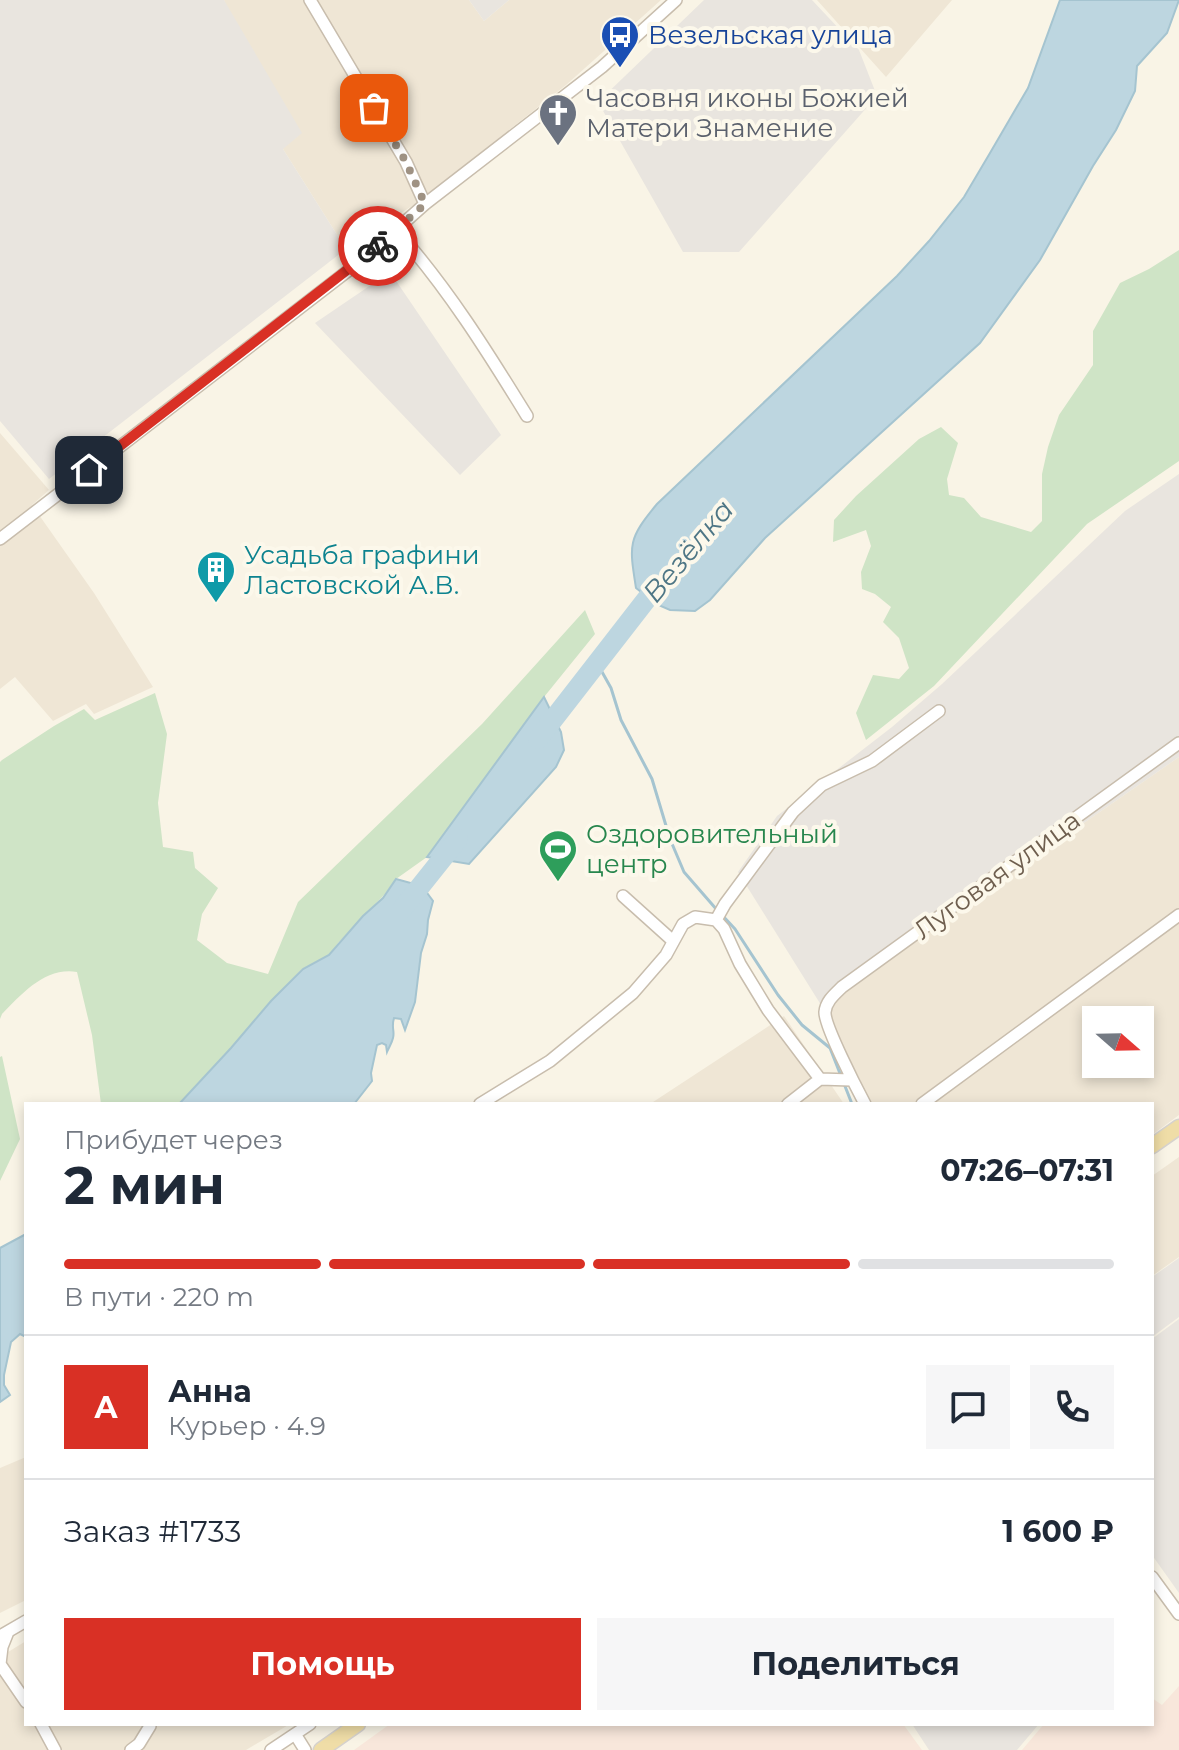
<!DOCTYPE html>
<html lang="ru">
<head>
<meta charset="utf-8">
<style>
	body { margin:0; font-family:Montserrat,sans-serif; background:#f6f6f7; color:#1f2937; height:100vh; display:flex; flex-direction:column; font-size:30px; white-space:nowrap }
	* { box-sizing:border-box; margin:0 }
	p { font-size:26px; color:#747a83 }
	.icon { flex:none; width:44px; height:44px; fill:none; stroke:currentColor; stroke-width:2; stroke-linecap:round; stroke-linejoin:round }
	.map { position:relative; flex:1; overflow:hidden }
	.drawer { position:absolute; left:24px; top:1102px; width:1130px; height:624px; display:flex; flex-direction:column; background:#fff; border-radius:0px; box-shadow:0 4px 12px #0003 }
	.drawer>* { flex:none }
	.needle { width:52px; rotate:110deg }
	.controls { position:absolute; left:1082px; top:1006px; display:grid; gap:16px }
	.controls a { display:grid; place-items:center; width:72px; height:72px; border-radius:0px; background:#fff; box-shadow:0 4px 12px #0003; font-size:40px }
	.pin { position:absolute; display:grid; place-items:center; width:68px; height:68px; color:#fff; margin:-34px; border-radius:16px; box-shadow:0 4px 12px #0006 }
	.courier { position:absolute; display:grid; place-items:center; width:80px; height:80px; margin:-40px; border:6px solid #d93025; border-radius:50%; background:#fff; color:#222; box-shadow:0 2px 10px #0007 }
	.headline em { font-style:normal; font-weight:700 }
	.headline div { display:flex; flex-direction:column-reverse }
	.headline { display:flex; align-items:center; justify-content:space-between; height:136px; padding:0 40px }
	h1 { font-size:52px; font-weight:700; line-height:60px }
	.bar { display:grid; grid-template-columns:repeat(4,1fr); gap:12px 8px; align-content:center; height:96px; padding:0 40px }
	.bar i { height:10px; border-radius:6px; background:#e0e1e3 }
	.bar .selected { background:#d93025 }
	.bar p { grid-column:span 4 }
	.line { display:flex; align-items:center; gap:20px; padding:0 40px; border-top:2px solid #e0e1e3 }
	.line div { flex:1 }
	.round { display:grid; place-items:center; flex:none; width:84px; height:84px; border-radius:0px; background:#f6f6f7 }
	.button { display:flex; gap:16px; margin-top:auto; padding:16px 40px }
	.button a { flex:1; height:92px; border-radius:0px; background:#d93025; color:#fff; font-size:32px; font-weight:700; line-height:92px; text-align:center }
	.button a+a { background:#f6f6f7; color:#1f2937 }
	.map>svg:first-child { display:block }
	.residential { fill:#efe6d5; fill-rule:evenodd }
	.commercial { fill:#f8e7db }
	.industrial { fill:#e9e5df }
	.green { fill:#cfe4c6 }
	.water { fill:#bdd6e0; stroke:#a5c4d0; stroke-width:2 }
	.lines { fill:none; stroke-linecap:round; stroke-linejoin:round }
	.stream { stroke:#a5c4d0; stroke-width:3 }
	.river { stroke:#bdd6e0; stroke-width:20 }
	.minor-casing { stroke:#c8bdad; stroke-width:14 }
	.major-casing { stroke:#d6d2cd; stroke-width:17 }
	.minor { stroke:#fff; stroke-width:11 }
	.major { stroke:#efdda7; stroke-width:14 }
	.done { stroke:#9f9283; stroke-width:8; stroke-dasharray:0 14.4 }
	.route { stroke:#d93025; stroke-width:10 }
	.labels { text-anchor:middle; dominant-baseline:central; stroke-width:8; stroke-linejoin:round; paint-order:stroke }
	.transit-label { font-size:26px; fill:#164399; stroke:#fcf8eb; text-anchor:start }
	.worship-label { font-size:26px; fill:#5b616d; stroke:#fcf8eb; text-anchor:start }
	.culture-label { font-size:26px; fill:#0d838f; stroke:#fcf8eb; text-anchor:start }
	.leisure-label { font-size:26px; fill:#27864d; stroke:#fcf8eb; text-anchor:start }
	.street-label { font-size:26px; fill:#6e5e4e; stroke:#fcf8eb }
	.water-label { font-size:28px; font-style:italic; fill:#4e7685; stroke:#fcf8eb }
</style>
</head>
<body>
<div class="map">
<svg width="1179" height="1750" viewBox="0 0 1179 1750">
	<rect width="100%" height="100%" fill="#f9f4e6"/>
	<path class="residential" d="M 224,0 L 469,0 L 484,21 L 509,0 L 661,0 L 566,85 L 415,204 L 346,249 L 283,149 Z
		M 817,0 L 952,0 L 886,77 Z
		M 0,433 L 49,490 L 32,505 L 94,593 L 153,687 L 94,714 L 86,704 L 53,721 L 15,677 L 0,689 Z
		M 1179,757 L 1179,1115 L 1152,1135 L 1152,1104 L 873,1104 L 821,1005 ZM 1096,1020 L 1140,1020 L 1140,1064 L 1096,1064 Z
		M 784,1016 L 844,1104 L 650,1104 Z
		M 1179,1157 L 1179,1257 L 1152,1276 L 1152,1176 Z
		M 26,1457 L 26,1600 L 0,1613 L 0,1468 Z
		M 26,1641 L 26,1724 L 290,1724 L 246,1750 L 0,1750 L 0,1657 Z"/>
	<path class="commercial" d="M 1179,1686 L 1179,1750 L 1022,1750 L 1044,1724 L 1152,1724 L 1152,1698 L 1162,1705 Z
		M 390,1724 L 903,1724 L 922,1750 L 354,1750 Z"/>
	<path class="industrial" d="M 0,0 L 224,0 L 302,133 L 283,149 L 346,249 L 49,479 L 0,421 Z
		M 469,0 L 509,0 L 484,21 Z
		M 704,0 L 812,0 L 859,50 L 877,96 L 739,252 L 683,252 L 598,102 Z
		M 390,272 L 501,435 L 460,475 L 315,323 Z
		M 1179,474 L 1179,757 L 821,1005 L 738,872 L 777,816 L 892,727 L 942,684 L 1125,511 Z
		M 1179,1258 L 1179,1317 L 1152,1337 L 1152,1277 Z
		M 1179,1319 L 1179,1593 L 1152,1555 L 1152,1339 Z
		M 912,1724 L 1039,1724 L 1017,1750 L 929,1750 Z"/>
	<path class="green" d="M 1179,250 L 1179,461 L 1087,524 L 934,686 L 866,740 L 856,713 L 873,675 L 899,679 L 909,668 L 899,638 L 883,622 L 891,607 L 875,594 L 862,589 L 861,572 L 871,546 L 866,530 L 833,542 L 834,520 L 856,496 L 919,439 L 941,427 L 958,443 L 947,479 L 949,495 L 964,498 L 981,517 L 1031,532 L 1042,521 L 1042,474 L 1048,447 L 1059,415 L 1093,365 L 1093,331 L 1120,283 L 1149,269 Z
		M 585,610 L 595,634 L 544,697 L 427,857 L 396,879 L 384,895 L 339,942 L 329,955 L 302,969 L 271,1001 L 231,1048 L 179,1104 L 101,1104 L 92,1035 L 77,972 C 45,967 23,993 2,1014 L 0,1019 L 0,762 L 2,760 L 54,726 L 84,709 L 95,720 L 155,693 L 167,734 L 158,803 L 163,847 L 193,852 L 195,868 L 218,888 L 202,914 L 197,940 L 227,963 L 268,974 L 298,902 L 482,724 Z
		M 2,1056 L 20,1139 L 0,1181 L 0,1057 Z"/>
	<path class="water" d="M 1060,0 L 1179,0 L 1167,33 L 1137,66 L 1135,91 L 1116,130 L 1093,166 L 1040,260 L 980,343 L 765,538 L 710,600 L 695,611 L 670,610 L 656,604 L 636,588 C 629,544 628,539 657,504 L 897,276 L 929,241 L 964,197 L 990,153 L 1028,88 Z
		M 544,697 L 561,732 L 564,750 L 556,767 L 469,864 L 427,857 Z
		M 396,879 L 422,886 L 433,901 L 428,920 L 427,934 L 421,953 L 415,1002 L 405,1030 L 401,1019 L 394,1018 C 391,1028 395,1031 393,1038 C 392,1043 389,1047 387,1052 L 386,1045 L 382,1043 L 377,1045 L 371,1073 L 372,1081 L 354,1104 L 179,1104 L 231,1048 L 271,1001 L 303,969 L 329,955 L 363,916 L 383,898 Z
		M 26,1234 L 26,1337 L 20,1334 L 11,1342 L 4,1375 L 4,1385 L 10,1395 L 0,1402 L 0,1248 Z"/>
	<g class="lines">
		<path class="stream" d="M 597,663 L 611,688 L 621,720 L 652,779 L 670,839 L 684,872 L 717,910
			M 722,915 L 735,929 L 778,995 L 802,1025 L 830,1048 L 852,1104"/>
		<path class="river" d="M 538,739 L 663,578
			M 403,908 L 458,839"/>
		<g class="minor-casing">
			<path id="minor" d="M 310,0 L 406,162 L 425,204
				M 396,230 C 447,287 487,351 527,416
				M 0,539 L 362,260 L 425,204 L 602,67 L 676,0
				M 623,896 L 673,941
				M 716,920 L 725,904 L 793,812 L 822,785 L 872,761 L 939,711
				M 820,1079 L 851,1080
				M 480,1104 L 550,1061 L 633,993 L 666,955 L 683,924 L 695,917 L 716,920 L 724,929 L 740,964 L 768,1010 L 820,1079
				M 788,1104 L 820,1079
				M 865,1104 C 857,1089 824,1025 825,1012 C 826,1001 835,994 842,987 L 1179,743
				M 922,1104 L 1179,915
				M 1152,1577 L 1179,1614
				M 2,1635 L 26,1621
				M 0,1664 L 26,1702
				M 0,1664 L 2,1647 L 8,1632
				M 41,1724 L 55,1750
				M 295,1734 L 305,1750
				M 131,1750 L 139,1744 L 150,1726 L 150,1724
				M 271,1750 L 310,1724"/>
		</g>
		<g class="major-casing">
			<path id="major" d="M 1152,1146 L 1179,1127
				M 321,1750 L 358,1724"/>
		</g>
		<use href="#minor" class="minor"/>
		<use href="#major" class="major"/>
	</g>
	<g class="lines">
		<path class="done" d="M 374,108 L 406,162 L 425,204 L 378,246"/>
		<path class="route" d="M 89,470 L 378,246"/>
	</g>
	<defs>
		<g id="bus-pin" transform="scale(2)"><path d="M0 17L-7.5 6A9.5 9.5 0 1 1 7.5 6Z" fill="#1a4fb4" stroke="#fcf8eb"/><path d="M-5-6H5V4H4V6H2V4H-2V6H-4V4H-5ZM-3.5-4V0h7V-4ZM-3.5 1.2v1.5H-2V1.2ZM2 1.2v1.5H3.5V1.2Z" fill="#fff"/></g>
		<g id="church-pin" transform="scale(2)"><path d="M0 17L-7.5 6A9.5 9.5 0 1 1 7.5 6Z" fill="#6b7280" stroke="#fcf8eb"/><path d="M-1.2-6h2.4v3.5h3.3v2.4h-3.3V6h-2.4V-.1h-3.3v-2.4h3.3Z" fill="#fff"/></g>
		<g id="building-pin" transform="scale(2)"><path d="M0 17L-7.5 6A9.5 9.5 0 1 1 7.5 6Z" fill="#0f9aa8" stroke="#fcf8eb"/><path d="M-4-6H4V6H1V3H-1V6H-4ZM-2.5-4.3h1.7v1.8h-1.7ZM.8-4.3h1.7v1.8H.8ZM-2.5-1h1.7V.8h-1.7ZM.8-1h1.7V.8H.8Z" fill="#fff"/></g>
		<g id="stadium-pin" transform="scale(2)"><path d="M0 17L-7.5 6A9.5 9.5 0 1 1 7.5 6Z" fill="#2e9e5b" stroke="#fcf8eb"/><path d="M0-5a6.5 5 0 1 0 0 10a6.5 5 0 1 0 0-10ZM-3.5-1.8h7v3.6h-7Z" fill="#fff"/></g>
	</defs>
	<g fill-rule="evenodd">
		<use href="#bus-pin" x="620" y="35"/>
		<use href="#church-pin" x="558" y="113"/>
		<use href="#building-pin" x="216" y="570"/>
		<use href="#stadium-pin" x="558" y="849"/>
	</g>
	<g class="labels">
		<g class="transit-label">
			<text x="648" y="35">Везельская улица</text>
		</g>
		<g class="worship-label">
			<text x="586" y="98">Часовня иконы Божией<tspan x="586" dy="30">Матери Знамение</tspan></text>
		</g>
		<g class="culture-label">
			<text x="244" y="555">Усадьба графини<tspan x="244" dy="30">Ластовской А.В.</tspan></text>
		</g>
		<g class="leisure-label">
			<text x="586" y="834">Оздоровительный<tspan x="586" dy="30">центр</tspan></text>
		</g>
		<g class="street-label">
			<text transform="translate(997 875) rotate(-36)">Луговая улица</text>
		</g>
		<g class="water-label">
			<text transform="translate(688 551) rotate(-50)">Везёлка</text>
		</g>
	</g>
</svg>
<div class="controls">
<a><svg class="needle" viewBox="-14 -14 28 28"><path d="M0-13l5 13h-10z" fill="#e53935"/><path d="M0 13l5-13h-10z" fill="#747a83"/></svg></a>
</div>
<div class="pin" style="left:374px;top:108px;background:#ea580c"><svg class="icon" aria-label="bag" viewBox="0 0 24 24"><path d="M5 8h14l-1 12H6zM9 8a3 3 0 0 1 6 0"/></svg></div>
<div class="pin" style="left:89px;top:470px;background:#1f2937"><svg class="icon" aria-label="home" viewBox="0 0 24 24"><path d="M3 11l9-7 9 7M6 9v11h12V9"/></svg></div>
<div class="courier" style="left:378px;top:246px"><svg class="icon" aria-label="bike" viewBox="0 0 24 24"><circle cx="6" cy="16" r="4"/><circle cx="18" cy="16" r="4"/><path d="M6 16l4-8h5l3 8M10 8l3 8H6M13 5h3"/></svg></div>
<section class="drawer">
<div class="headline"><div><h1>2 мин</h1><p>Прибудет через</p></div><em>07:26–07:31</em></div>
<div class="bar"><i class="selected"></i><i class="selected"></i><i class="selected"></i><i></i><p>В пути · 220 m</p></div>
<div class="line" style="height:144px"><b class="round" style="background:#d93025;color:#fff">А</b><div><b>Анна</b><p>Курьер · 4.9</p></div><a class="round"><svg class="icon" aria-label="chat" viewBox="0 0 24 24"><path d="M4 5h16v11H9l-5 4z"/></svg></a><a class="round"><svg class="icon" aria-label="phone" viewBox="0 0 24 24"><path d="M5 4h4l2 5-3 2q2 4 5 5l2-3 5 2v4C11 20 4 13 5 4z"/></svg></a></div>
<div class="line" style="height:104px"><div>Заказ #1733</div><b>1 600 ₽</b></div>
<div class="button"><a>Помощь</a><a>Поделиться</a></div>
</section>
</div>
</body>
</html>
